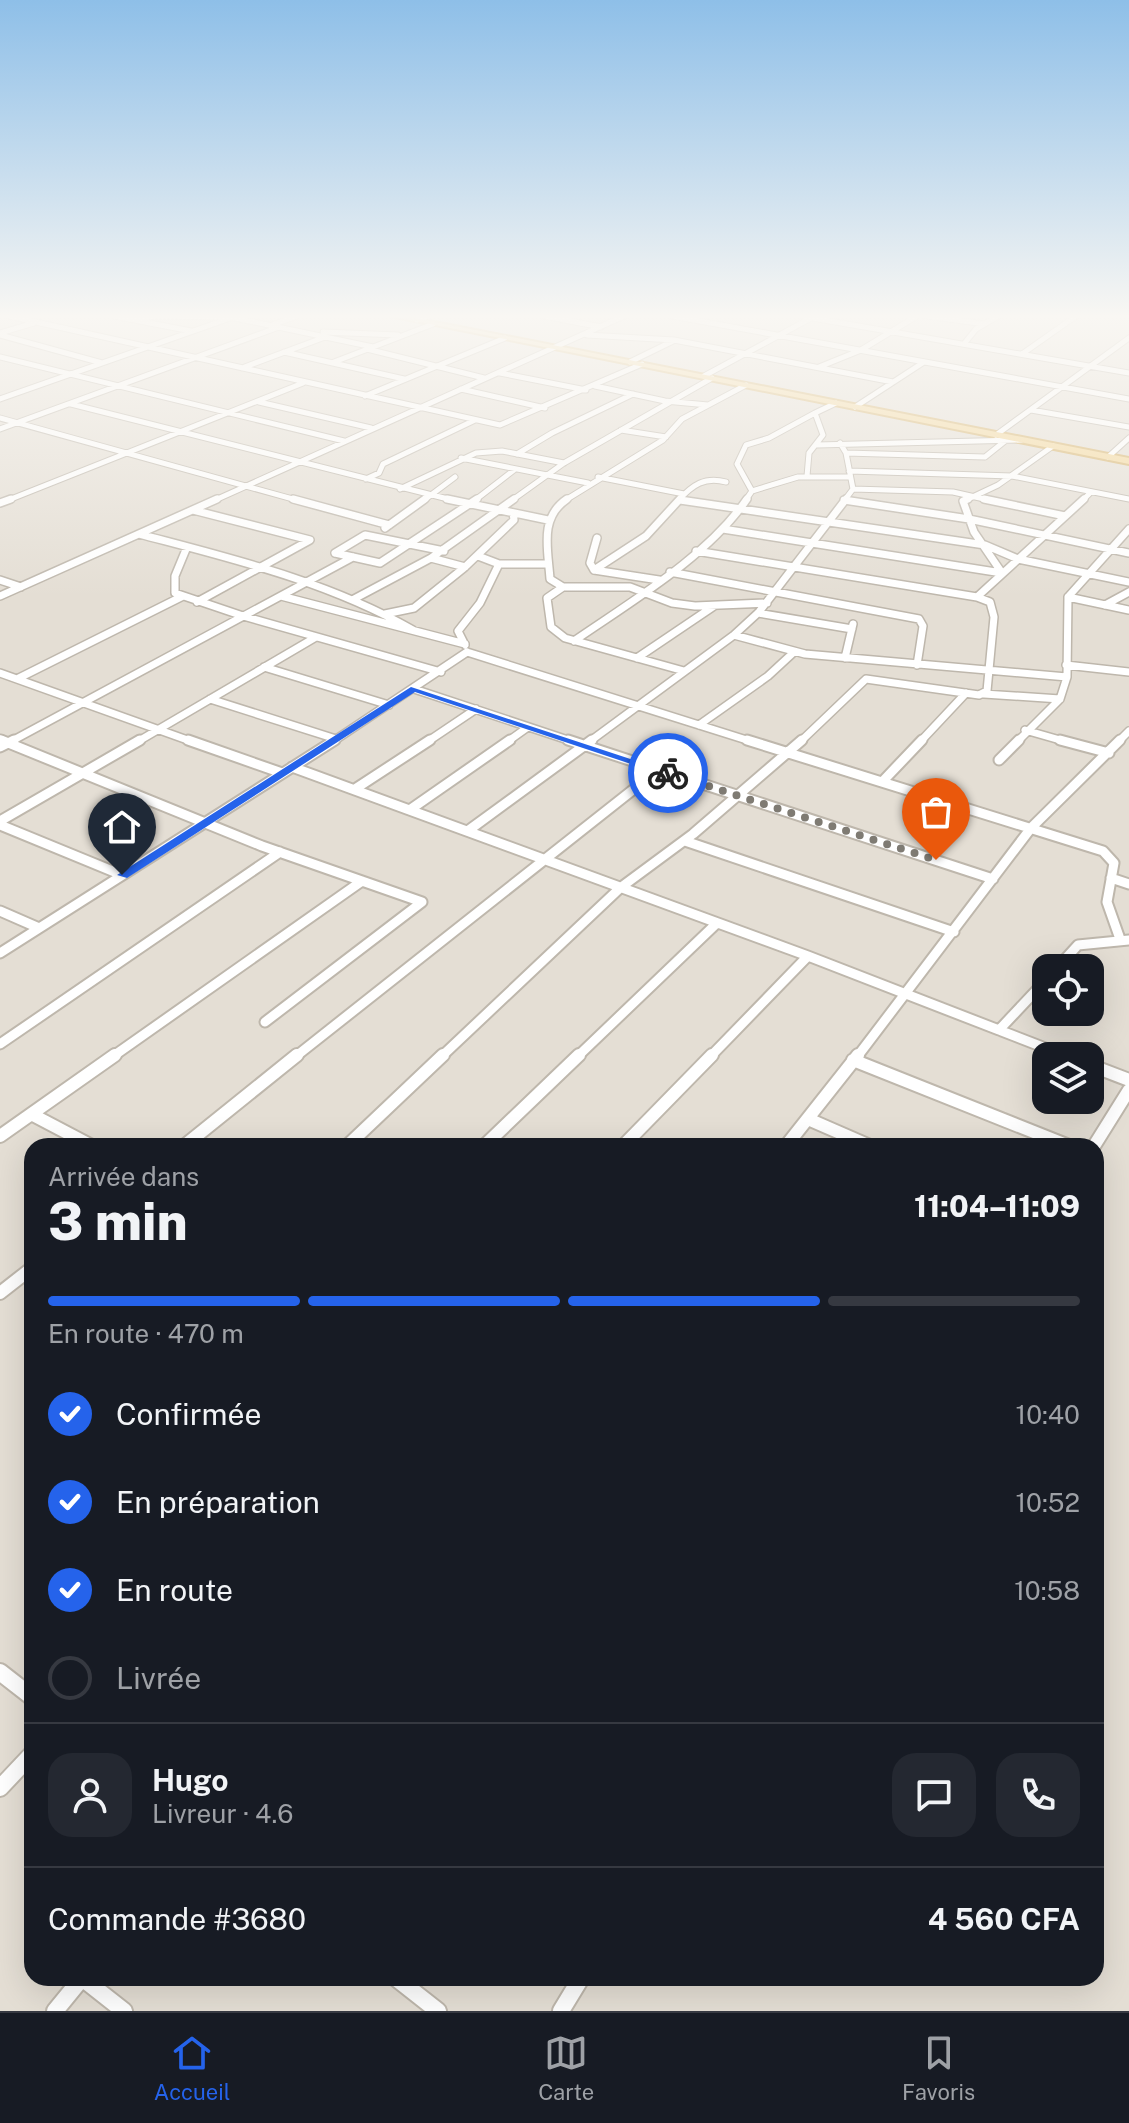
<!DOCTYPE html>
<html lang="fr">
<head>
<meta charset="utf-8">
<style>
	body { margin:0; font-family:"Public Sans",sans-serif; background:#242831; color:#f1f3f6; height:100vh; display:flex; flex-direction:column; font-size:30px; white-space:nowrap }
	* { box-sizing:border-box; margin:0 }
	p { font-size:26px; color:#9ea1a6 }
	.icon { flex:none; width:44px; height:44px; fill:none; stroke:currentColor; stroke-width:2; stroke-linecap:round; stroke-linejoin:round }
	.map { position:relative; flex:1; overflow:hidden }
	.side { position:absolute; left:24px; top:1138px; width:1080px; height:848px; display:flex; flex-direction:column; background:#171b24; border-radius:24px; box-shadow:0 8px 32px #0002 }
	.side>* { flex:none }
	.tools { position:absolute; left:1032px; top:954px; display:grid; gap:16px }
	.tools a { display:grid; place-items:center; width:72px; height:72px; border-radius:16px; background:#171b24; box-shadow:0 8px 32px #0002; font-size:40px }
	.pin { position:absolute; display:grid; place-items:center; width:68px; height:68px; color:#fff; margin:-82px -34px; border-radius:50% 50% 50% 0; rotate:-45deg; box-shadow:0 0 8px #0007 }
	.pin .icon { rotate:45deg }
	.courier { position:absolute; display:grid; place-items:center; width:80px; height:80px; margin:-40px; border:6px solid #2563eb; border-radius:50%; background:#fff; color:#222; box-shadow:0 2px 10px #0007 }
	.overview em { font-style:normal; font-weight:800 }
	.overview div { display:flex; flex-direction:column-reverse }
	.overview { display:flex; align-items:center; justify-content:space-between; height:136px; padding:0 24px }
	h1 { font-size:52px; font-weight:800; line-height:60px }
	.bar { display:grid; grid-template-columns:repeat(4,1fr); gap:12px 8px; align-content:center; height:96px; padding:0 24px }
	.bar i { height:10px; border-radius:6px; background:#363941 }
	.bar .active { background:#2563eb }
	.bar p { grid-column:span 4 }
	.line { display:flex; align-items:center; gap:20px; padding:0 24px; border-top:2px solid #363941 }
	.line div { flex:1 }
	.round { display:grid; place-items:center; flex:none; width:84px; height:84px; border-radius:24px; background:#242831 }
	ol { padding:0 24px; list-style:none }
	li { display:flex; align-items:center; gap:24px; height:88px }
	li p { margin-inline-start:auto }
	li .icon { padding:8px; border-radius:50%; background:#2563eb; color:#fff; stroke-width:4 }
	li:last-child { color:#9ea1a6 }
	li i { width:44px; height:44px; border:4px solid #363941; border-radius:50% }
	.tabs { display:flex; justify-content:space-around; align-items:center; height:112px; border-top:2px solid #363941; background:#171b24; font-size:22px; color:#9ea1a6 }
	.tabs a { display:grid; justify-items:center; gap:4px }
	.tabs .active { color:#2563eb }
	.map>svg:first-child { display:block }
	.residential { fill:#e4ded4; fill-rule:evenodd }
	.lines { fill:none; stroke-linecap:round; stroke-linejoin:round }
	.minor-far4-casing { stroke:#beb7ac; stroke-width:7 }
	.minor-far3-casing { stroke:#beb7ac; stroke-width:10 }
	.minor-far2-casing { stroke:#beb7ac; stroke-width:13 }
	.minor-far1-casing { stroke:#beb7ac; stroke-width:16 }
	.minor-casing { stroke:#beb7ac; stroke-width:20 }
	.primary-casing { stroke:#d7b46d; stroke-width:4 }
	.minor-far4 { stroke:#fff; stroke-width:5 }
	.minor-far3 { stroke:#fff; stroke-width:7 }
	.minor-far2 { stroke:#fff; stroke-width:9 }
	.minor-far1 { stroke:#fff; stroke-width:12 }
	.minor { stroke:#fff; stroke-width:16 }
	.primary { fill:#f4d89b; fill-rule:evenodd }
	.route { fill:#2563eb }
	.done { stroke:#7f7b73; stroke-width:8; stroke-dasharray:0 14.4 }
</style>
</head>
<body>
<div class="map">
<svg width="1129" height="2011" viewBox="0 0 1129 2011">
	<rect width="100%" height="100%" fill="#f1ede5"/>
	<path class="residential" d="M 0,316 L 1129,316 L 1129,2011 L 0,2011 ZM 1046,968 L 1090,968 L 1090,1012 L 1046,1012 ZM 1046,1056 L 1090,1056 L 1090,1100 L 1046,1100 ZM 32,1146 L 1096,1146 L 1096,1978 L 32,1978 Z"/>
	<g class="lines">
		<g class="minor-far4-casing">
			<path id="minor-far4" d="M 9,316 L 500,425 L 642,364
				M 114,316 L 191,331
				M 544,316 L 601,327
				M 672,316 L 1129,399
				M 801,316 L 1129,373
				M 927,316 L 985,324
				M 230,317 L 373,347
				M 133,319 L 156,316 L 223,317
				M 417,320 L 429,316
				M 272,325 L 297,316
				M 323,332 L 398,335
				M 0,333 L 34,323
				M 0,335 L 102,363
				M 587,335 L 674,340 L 893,382
				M 964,344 L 976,329 L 998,316
				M 367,349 L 484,378
				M 284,352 L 404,379
				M 1022,354 L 1076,316
				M 0,357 L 344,441
				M 334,362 L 433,324
				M 630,362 L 673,341
				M 819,367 L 861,350 L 917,316
				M 242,368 L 325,337
				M 500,373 L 586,390
				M 704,376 L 811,318
				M 595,386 L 665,401 L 708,405
				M 461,389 L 545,408
				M 365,396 L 505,338
				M 0,399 L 236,316
				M 259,402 L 371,428
				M 71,404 L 456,501
				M 855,407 L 924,362
				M 1031,410 L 1129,427
				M 0,418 L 300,501
				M 0,429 L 279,327
				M 621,430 L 666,437
				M 996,435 L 1129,338
				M 840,443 L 846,453 L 853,489 L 844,501
				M 817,445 L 1022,440
				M 846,453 L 985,457 L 1005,441
				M 517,454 L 552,433 L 633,394
				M 1108,457 L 1129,438
				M 461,458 L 588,483
				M 849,471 L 1012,476 L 1129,499
				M 807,476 L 809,453 L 823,435 L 815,413 L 836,403
				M 598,477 L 684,494
				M 366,479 L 379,473 L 383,464 L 475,420
				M 400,489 L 476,453 L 502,451 L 564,463
				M 853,489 L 953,492 L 993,501
				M 752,491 L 798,477 L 850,477
				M 680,500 L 684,501
				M 844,500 L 848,501
				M 6,501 L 303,383
				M 213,501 L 624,316
				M 423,501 L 455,477
				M 474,501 L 514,470
				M 511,501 L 564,463 L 712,378
				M 564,501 L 663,440 L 682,419 L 746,385
				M 678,501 C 692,485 705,476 726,482
				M 745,501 L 752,491 L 737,464 L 746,445 L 769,438 L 815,413
				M 964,501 L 998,485 L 1053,446
				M 1082,501 L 1091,492"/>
		</g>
		<g class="minor-far3-casing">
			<path id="minor-far3" d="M 293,499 L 389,525
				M 447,499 L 548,520
				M 567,499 C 539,518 548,549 550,579 L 563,587 L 547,598 L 551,627 L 565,638 L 684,671
				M 968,499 L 963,501 L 974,532 L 1002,573
				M 984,499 L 1065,516
				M 680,500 L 985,545 L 1018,559 L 1129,582
				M 844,500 L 969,519 L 1129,553
				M 0,503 L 11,499
				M 193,510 L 310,540 L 197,602
				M 385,528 L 425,499
				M 723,529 L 1002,573
				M 139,534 C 233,559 327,581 413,630
				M 187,547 L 175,576 L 175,593 L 243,616 L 441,672
				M 696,551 L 977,597 L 990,602 L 994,617 L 987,691 L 979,695 L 866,679 L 800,742
				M 335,553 L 380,563 L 477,499
				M 335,553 L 365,535 L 444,551
				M 431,558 L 465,567
				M 499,564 L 548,564
				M 594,570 L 646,536 L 680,499
				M 594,570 L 659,580
				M 594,570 L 590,563 L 597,538
				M 670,572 L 919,619 L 923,626 L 917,665
				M 0,580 L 21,587
				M 563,587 L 630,587 L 672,603 L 695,606 L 767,603
				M 0,596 L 217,499
				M 281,596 L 465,644
				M 977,597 L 1084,499
				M 1068,597 L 1129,610
				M 354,599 L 431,558 L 514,499
				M 1105,605 L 1129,592
				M 758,613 L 852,629
				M 385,614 L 414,608 L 465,567 L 514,520 L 513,513
				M 734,635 L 805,654 L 1067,677
				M 574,641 C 632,601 707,557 747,499
				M 465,645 L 458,631 L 480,603 L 499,564 L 478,556
				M 467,652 L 753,742
				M 637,658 L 714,606
				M 845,658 L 853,624
				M 1066,665 L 1129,672
				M 264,667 L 389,705
				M 0,673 L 193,742
				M 17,679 L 183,596
				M 414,689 L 574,742
				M 984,694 L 1060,699
				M 210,699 L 336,739
				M 699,725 L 768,676 L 794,652
				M 1025,730 L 1067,742
				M 0,739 L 6,742
				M 10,742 L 353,557
				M 137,742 L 316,637
				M 332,742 L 467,652
				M 427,742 L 476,709
				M 507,742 L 528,727
				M 589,742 L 734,635 L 759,612 L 846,499
				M 920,742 L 966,693
				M 1017,742 L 1060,699 L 1067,677 L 1068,597 L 1129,529
				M 1118,742 L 1129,731"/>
		</g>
		<g class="minor-far2-casing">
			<path id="minor-far2" d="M 1,740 L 262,846 L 422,902
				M 188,740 L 282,773
				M 568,740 L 993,879
				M 747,740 L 1103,851 L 1114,863 L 1107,902 L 1120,939
				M 1060,740 L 1109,753
				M 0,747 L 14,740
				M 999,760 L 1019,740
				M 292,767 L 808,956 L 1066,1056
				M 882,782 L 922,740
				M 355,789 L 430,740
				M 411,809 L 510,740
				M 0,821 L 140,740
				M 0,825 L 122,875
				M 469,830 L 592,740
				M 685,841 L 954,932
				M 1111,878 L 1129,884
				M 0,911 L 39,928
				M 0,953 L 335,740
				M 1057,968 L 1078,945 L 1129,940
				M 265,1022 L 422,902
				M 999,1030 L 1046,980
				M 0,1044 L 280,852
				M 112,1057 L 362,881
				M 295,1057 L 658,770
				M 441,1057 L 620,888 L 693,834 L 802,740
				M 577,1057 L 717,923
				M 710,1057 L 808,956
				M 857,1057 L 1031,828 L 1120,740"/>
		</g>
		<g class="minor-far1-casing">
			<path id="minor-far1" d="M 853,1060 L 1069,1146
				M 1090,1065 L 1129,1080
				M 33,1115 L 92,1146
				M 808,1119 L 870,1146
				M 0,1136 L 115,1055
				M 184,1146 L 297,1055
				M 347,1146 L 443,1055
				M 484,1146 L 579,1055
				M 623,1146 L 712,1055
				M 786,1146 L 858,1055
				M 1094,1146 L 1129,1090
				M 0,1293 L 32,1268"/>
		</g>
		<g class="minor-casing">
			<path id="minor" d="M 0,1672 L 32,1697
				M 0,1788 L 32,1754
				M 82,1978 L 124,2011
				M 396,1978 L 438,2011
				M 55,2011 L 82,1978
				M 561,2011 L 581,1978"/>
		</g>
		<g class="primary-casing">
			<path id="primary" d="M 390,316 L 404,316 L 1129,458 L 1129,464 Z"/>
		</g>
		<use href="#minor-far4" class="minor-far4"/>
		<use href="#minor-far3" class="minor-far3"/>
		<use href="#minor-far2" class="minor-far2"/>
		<use href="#minor-far1" class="minor-far1"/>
		<use href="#minor" class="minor"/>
		<use href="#primary" class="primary"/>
	</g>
	<linearGradient id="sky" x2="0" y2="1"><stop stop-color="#8ebfe8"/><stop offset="0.53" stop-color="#f9f7f3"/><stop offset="1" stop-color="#f9f7f3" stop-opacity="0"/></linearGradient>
	<rect width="1129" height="597" fill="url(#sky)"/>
	<path class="route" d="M 411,687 L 673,773 L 664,775 L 415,692 L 127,878 L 117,875 Z"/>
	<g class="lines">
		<path class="done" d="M 668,773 L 936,860"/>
	</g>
</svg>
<div class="tools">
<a><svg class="icon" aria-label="locate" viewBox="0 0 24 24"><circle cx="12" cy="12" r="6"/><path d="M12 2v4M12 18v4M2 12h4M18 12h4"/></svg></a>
<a><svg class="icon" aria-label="layers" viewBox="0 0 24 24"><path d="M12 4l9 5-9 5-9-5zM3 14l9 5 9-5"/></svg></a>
</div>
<div class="pin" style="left:936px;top:860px;background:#ea580c"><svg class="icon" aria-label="bag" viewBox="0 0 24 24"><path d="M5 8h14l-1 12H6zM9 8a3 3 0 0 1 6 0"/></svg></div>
<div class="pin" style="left:122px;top:875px;background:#1f2937"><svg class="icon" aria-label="home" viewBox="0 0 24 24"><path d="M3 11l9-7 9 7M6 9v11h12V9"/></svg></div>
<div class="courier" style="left:668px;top:773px"><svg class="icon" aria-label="bike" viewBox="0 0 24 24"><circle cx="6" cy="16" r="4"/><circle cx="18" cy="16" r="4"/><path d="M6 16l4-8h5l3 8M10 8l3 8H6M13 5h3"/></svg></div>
<section class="side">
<div class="overview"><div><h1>3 min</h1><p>Arrivée dans</p></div><em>11:04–11:09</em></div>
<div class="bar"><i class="active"></i><i class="active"></i><i class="active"></i><i></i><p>En route · 470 m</p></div>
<ol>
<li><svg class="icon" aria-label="check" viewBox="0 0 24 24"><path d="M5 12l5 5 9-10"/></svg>Confirmée<p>10:40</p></li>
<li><svg class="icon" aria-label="check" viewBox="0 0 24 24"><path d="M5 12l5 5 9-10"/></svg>En préparation<p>10:52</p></li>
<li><svg class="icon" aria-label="check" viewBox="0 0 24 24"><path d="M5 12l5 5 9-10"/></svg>En route<p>10:58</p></li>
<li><i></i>Livrée</li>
</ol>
<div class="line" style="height:144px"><a class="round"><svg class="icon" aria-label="person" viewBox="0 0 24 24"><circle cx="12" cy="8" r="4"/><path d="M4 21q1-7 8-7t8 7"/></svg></a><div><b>Hugo</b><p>Livreur · 4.6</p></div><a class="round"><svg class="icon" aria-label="chat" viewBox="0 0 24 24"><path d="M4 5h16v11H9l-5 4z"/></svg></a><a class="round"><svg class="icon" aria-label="phone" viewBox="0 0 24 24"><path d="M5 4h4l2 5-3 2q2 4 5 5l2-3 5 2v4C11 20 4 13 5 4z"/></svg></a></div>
<div class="line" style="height:104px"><div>Commande #3680</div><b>4 560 CFA</b></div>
</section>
</div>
<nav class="tabs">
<a class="active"><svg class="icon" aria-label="home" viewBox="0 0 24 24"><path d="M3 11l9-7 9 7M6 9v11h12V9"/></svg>Accueil</a>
<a><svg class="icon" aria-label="map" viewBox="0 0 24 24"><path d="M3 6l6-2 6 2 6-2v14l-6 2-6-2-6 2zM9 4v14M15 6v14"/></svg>Carte</a>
<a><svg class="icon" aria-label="saved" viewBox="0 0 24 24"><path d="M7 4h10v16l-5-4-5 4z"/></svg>Favoris</a>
</nav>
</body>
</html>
